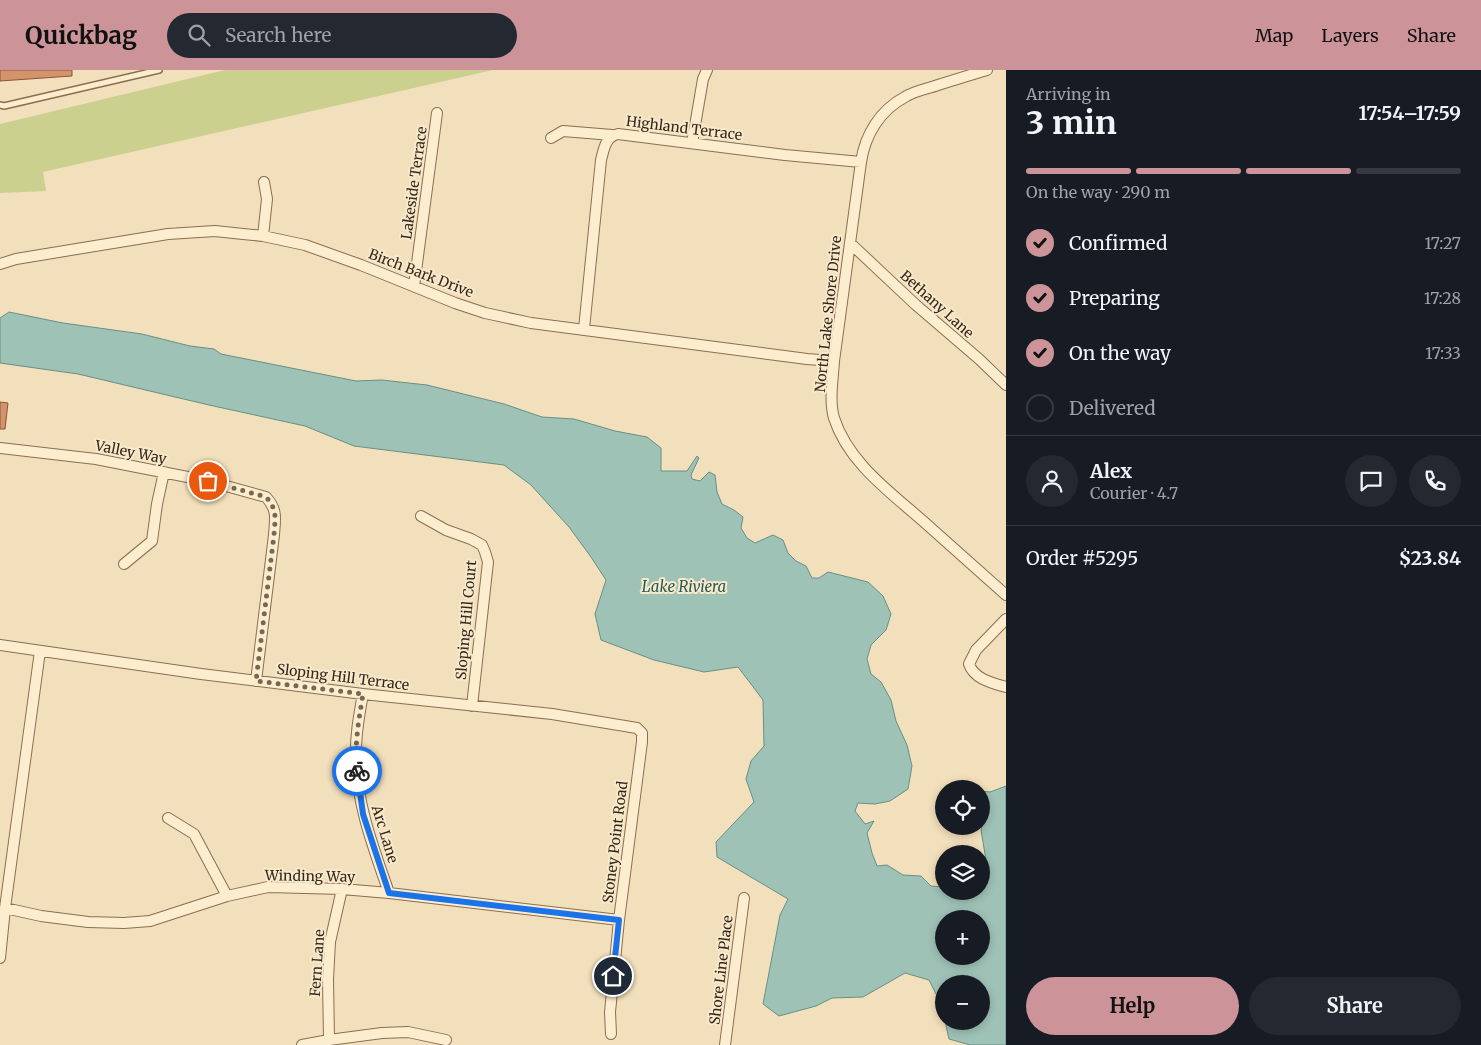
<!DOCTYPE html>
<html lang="en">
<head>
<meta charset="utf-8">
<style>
	body { margin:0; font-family:Merriweather,serif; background:#242831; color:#f1f3f6; height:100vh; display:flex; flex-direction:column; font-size:19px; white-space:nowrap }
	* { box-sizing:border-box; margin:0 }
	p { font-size:16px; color:#9ea1a6 }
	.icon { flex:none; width:28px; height:28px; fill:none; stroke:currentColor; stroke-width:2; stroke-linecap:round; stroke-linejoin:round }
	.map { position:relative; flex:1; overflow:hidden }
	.details { display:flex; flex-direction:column; background:#171b24; width:475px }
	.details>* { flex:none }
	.tools { position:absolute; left:935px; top:710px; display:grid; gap:10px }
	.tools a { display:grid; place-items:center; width:55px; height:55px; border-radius:50%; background:#171b24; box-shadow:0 2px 8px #0003; font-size:25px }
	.pin { position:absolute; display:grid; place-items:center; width:42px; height:42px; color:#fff; margin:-21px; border:2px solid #fff; border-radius:50%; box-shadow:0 1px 5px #0007 }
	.courier { position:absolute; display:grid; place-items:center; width:50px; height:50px; margin:-25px; border:4px solid #1a73e8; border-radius:50%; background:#fff; color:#222; box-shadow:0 1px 6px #0007 }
	.overview em { font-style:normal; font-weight:700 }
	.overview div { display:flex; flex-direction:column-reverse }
	.overview { display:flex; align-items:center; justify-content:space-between; height:85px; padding:0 20px }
	h1 { font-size:32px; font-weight:700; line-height:38px }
	.bar { display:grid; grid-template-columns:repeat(4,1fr); gap:8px 5px; align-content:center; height:60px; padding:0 20px }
	.bar i { height:6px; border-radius:4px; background:#363941 }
	.bar .on { background:#cc9398 }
	.bar p { grid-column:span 4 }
	.line { display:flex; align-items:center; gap:12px; padding:0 20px; border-top:1px solid #363941 }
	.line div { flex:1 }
	.round { display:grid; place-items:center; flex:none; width:52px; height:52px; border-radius:26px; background:#242831 }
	ol { padding:0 20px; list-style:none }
	li { display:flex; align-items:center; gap:15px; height:55px }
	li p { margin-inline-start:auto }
	li .icon { padding:5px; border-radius:50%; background:#cc9398; color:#111; stroke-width:4 }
	li:last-child { color:#9ea1a6 }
	li i { width:28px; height:28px; border:2px solid #363941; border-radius:50% }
	.primary-button { display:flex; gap:10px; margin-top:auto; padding:10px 20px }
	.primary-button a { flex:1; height:58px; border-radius:30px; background:#cc9398; color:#111; font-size:20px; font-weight:700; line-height:58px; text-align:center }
	.primary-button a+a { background:#242831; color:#f1f3f6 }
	header { display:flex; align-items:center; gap:30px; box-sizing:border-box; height:70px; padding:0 25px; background:#cc9398; color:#111 }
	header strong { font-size:24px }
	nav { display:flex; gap:28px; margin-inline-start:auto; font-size:18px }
	.search { width:350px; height:45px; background:#242831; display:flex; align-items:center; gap:12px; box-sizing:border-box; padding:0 18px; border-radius:28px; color:#9ea1a6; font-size:19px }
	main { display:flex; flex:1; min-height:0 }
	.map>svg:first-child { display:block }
	.green { fill:#cbd08e }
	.water { fill:#9fc2b6; stroke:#669084; fill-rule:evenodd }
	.building { fill:#d3946d; stroke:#8b5537 }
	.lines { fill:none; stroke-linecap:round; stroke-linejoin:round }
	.lane-casing { stroke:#8a6e53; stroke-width:8 }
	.street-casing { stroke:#8a6e53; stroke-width:12 }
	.lane { stroke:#fcedce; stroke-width:5 }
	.street { stroke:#fcedce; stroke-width:10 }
	.done { stroke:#786752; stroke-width:5; stroke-dasharray:0 9 }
	.route { stroke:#1a73e8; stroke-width:6 }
	.labels { text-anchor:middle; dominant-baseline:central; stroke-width:4; stroke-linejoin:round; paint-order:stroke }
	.street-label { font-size:14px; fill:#37271a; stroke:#f8e9cb }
	.water-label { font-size:15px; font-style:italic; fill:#275954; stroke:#f8e9cb }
</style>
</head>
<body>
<header>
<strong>Quickbag</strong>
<div class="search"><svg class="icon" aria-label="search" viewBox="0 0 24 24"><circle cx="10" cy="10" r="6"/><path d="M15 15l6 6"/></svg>Search here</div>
<nav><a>Map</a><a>Layers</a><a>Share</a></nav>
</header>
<main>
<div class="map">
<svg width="1006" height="975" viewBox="0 0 1006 975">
	<rect width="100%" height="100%" fill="#f2dfbb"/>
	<path class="green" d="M 225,0 L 493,0 L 43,102 L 46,121 L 0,123 L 0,54 Z"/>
	<path class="water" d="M 9,242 L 63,253 L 142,264 L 190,276 L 214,279 L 221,284 L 356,311 L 382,310 L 427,315 L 504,334 L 542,347 L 574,349 L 615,361 L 647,367 L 661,378 L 661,401 L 687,401 L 697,386 L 699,388 L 691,405 L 692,409 L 700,411 L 709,402 L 715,405 L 717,422 L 722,434 L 734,440 L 743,447 L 741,458 L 747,468 L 755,473 L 773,465 L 783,470 L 788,483 L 796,491 L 806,496 L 812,508 L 819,508 L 828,502 L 868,512 L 883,526 L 891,544 L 886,560 L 871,575 L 867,589 L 871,604 L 881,612 L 891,630 L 896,651 L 907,675 L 912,696 L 908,719 L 890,731 L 875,734 L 858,733 L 855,741 L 865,754 L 874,751 L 867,763 L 872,783 L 877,796 L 887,795 L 903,805 L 921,806 L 931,816 L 944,817 L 944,821 L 957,821 L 962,824 L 966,821 L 981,821 L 981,811 L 987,796 L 981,760 L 984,750 L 981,749 L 981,721 L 990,722 L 1006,716 L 1006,975 L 970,975 L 949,969 L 945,951 L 981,951 L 981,914 L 944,914 L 944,946 L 941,934 L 929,910 L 905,903 L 863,927 L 832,928 L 816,936 L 779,946 L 763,934 L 780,845 L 788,829 L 717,787 L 716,772 L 754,732 L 746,709 L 751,691 L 764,676 L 763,630 L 738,597 L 704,602 L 654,590 L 601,570 L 595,544 L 606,510 L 591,487 L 569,457 L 531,415 L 504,395 L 354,376 L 305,356 L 209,335 L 78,304 L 0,293 L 0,248 ZM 944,849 L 981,849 L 981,886 L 944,886 Z"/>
	<path class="building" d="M 0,0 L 72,0 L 72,6 L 0,11 Z
		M 0,332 L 8,333 L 5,359 L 0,359 Z"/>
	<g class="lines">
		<g class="lane-casing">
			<path id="lane" d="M 0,35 L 4,36 L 159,0"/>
		</g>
		<g class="street-casing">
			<path id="street" d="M 987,0 C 970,5 954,10 938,15 C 927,19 914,21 905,27 C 880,40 865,65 861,92 L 834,291 C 833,309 829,331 834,348 C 848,392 890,422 923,451 C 951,476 978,500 1006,525
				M 551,68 L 563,61 L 612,65
				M 692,73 L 703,9 L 707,0
				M 263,166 L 267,129 L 264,112
				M 850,173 L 916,235 L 979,289 L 1006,315
				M 0,194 L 16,189 L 168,164 L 215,161 L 243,164 L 263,166 L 305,175 L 361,195 L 455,233 L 485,243 L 531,253 L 807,289 L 834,291
				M 414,216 L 437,43
				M 584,259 L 601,90 C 604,79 605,67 618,64 L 785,85 L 861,92
				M 0,378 L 96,389 L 208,411 L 266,427 C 278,440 275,449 274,465 L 256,611
				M 421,446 L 446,460 L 471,469 L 482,475 L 485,482 L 488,492 L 472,636
				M 124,494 L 152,471 L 157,434 L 164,402
				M 1006,549 L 976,580 L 969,594 C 974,609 992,613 1006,617
				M 0,575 L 201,604 L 363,624 L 552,644 L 637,658 L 642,663 L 642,672 L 619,850 L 610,942 L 611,964
				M 363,624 C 359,645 355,667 356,689 C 357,736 374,779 389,823
				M 168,748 L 194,764 L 227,826
				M 5,838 L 41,846 L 88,852 L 124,853 L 150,851 L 227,826 L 268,817 L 342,819 L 389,823 L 619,850
				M 0,888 L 5,838 L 40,581
				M 329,970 L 328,909 L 330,872 L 342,819
				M 302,975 L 329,970 L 382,963 L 408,962 L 446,970
				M 725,975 L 744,828"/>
		</g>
		<use href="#lane" class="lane"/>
		<use href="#street" class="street"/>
	</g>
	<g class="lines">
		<path class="done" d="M 208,411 L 266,427 C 278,440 275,449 274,465 L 256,611 L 363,624 C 359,649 354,675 357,701"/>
		<path class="route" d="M 357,701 L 363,744 L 389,823 L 619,850 L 613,906"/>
	</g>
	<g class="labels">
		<g class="street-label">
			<text transform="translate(684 58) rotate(7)">Highland Terrace</text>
			<text transform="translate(414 113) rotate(-82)">Lakeside Terrace</text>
			<text transform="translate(421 203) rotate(21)">Birch Bark Drive</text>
			<text transform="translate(937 234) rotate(42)">Bethany Lane</text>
			<text transform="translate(828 244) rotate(-84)">North Lake Shore Drive</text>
			<text transform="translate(131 382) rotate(11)">Valley Way</text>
			<text transform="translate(466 550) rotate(-85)">Sloping Hill Court</text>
			<text transform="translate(343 607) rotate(7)">Sloping Hill Terrace</text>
			<text transform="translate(385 764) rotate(73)">Arc Lane</text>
			<text transform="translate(615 772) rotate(-83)">Stoney Point Road</text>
			<text transform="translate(310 806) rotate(1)">Winding Way</text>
			<text transform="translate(317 893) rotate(-86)">Fern Lane</text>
			<text transform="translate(721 900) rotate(-83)">Shore Line Place</text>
		</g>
		<g class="water-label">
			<text x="684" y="516">Lake Riviera</text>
		</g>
	</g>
</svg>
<div class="tools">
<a><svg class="icon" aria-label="locate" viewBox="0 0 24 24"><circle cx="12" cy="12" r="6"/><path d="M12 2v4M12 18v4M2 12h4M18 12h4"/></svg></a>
<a><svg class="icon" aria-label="layers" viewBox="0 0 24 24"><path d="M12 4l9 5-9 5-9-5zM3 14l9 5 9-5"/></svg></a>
<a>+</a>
<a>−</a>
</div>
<div class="pin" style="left:208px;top:411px;background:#ea580c"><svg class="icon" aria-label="bag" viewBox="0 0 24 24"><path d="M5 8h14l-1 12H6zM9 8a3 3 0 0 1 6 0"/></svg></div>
<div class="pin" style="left:613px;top:906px;background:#1f2937"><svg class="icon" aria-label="home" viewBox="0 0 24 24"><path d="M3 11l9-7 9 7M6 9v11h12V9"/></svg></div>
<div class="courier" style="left:357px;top:701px"><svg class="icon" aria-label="bike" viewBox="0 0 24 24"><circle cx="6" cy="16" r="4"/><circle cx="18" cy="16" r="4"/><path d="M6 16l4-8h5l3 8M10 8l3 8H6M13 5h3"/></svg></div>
</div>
<section class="details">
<div class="overview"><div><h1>3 min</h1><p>Arriving in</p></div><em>17:54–17:59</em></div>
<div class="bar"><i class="on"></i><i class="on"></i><i class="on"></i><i></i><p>On the way · 290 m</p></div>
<ol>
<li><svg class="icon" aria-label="check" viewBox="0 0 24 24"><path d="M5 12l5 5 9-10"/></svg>Confirmed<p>17:27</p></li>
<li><svg class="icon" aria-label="check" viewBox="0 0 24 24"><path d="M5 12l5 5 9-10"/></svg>Preparing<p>17:28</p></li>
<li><svg class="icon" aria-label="check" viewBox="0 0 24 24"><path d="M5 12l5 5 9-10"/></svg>On the way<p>17:33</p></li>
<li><i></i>Delivered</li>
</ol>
<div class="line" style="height:90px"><a class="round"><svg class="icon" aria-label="person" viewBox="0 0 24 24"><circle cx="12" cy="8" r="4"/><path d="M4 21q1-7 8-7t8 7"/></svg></a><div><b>Alex</b><p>Courier · 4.7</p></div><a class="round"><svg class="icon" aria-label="chat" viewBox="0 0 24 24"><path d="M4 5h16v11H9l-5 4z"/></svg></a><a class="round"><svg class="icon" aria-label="phone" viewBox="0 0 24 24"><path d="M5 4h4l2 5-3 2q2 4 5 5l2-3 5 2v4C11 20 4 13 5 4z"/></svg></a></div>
<div class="line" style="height:65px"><div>Order #5295</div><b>$23.84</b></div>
<div class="primary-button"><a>Help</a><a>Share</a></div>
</section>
</main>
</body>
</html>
